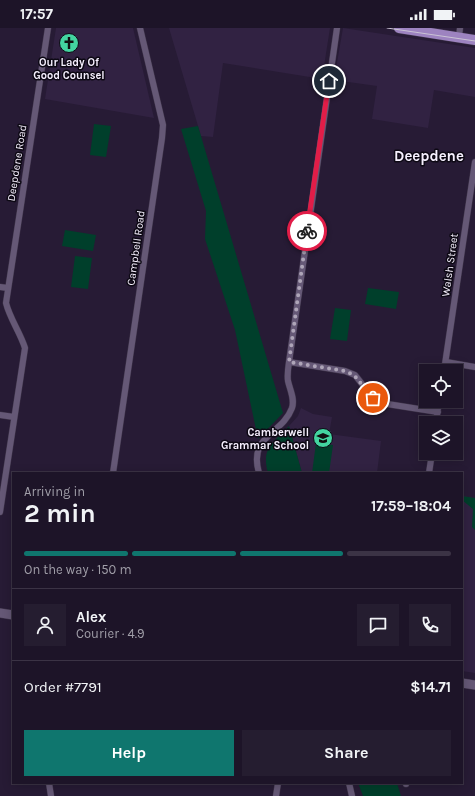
<!DOCTYPE html>
<html lang="en">
<head>
<meta charset="utf-8">
<style>
	body { margin:0; font-family:Karla,sans-serif; background:#251d30; color:#f1f3f6; height:100vh; display:flex; flex-direction:column; font-size:15px; white-space:nowrap }
	* { box-sizing:border-box; margin:0 }
	p { font-size:13px; color:#a09ea8 }
	.icon { flex:none; width:22px; height:22px; fill:none; stroke:currentColor; stroke-width:2; stroke-linecap:round; stroke-linejoin:round }
	.map { position:relative; flex:1; overflow:hidden }
	.details { position:absolute; left:12px; top:444px; width:451px; height:312px; display:flex; flex-direction:column; background:#1d1428; border-radius:0px; box-shadow:0 2px 10px #0003,0 0 0 1px #3b3345 }
	.details>* { flex:none }
	.tools { position:absolute; left:419px; top:336px; display:grid; gap:8px }
	.tools a { display:grid; place-items:center; width:44px; height:44px; border-radius:0px; background:#1d1428; box-shadow:0 2px 10px #0003,0 0 0 1px #3b3345; font-size:20px }
	.pin { position:absolute; display:grid; place-items:center; width:34px; height:34px; color:#fff; margin:-17px; border:2px solid #fff; border-radius:50%; box-shadow:0 1px 4px #0007 }
	.courier { position:absolute; display:grid; place-items:center; width:40px; height:40px; margin:-20px; border:3px solid #e11d48; border-radius:50%; background:#fff; color:#222; box-shadow:0 1px 5px #0007 }
	.headline em { font-style:normal; font-weight:700 }
	.headline div { display:flex; flex-direction:column-reverse }
	.headline { display:flex; align-items:center; justify-content:space-between; height:68px; padding:0 12px }
	h1 { font-size:26px; font-weight:700; line-height:30px }
	.bar { display:grid; grid-template-columns:repeat(4,1fr); gap:6px 4px; align-content:center; height:48px; padding:0 12px }
	.bar i { height:5px; border-radius:3px; background:#3b3345 }
	.bar .active { background:#0f766e }
	.bar p { grid-column:span 4 }
	.line { display:flex; align-items:center; gap:10px; padding:0 12px; border-top:1px solid #3b3345 }
	.line div { flex:1 }
	.round { display:grid; place-items:center; flex:none; width:42px; height:42px; border-radius:0px; background:#251d30 }
	.primary-button { display:flex; gap:8px; margin-top:auto; padding:8px 12px }
	.primary-button a { flex:1; height:46px; border-radius:0px; background:#0f766e; color:#fff; font-size:16px; font-weight:700; line-height:46px; text-align:center }
	.primary-button a+a { background:#251d30; color:#f1f3f6 }
	.status { display:flex; justify-content:space-between; align-items:center; height:28px; padding:0 20px; background:#1d1428; direction:ltr }
	.status svg { height:11px; fill:currentColor }
	.map>svg:first-child { display:block }
	.built { fill:#312242 }
	.green { fill:#003f2b }
	.lines { fill:none; stroke-linecap:round; stroke-linejoin:round }
	.street-casing { stroke:#3e3449; stroke-width:7 }
	.secondary-casing { stroke:#3e3449; stroke-width:10 }
	.primary-casing { stroke:#3e3449; stroke-width:11 }
	.street { stroke:#655876; stroke-width:6 }
	.secondary { stroke:#655876; stroke-width:9 }
	.primary { stroke:#9d83c0; stroke-width:10 }
	.tram { stroke:#cac3d4; stroke-width:1 }
	.done { stroke:#aea5b8; stroke-width:4; stroke-dasharray:0 7.2 }
	.route { stroke:#e11d48; stroke-width:5 }
	.labels { text-anchor:middle; dominant-baseline:central; stroke-width:3; stroke-linejoin:round; paint-order:stroke }
	.poi-label { font-size:11px; font-weight:bold; fill:#f6f0fe; stroke:#0d0914 }
	.street-label { font-size:11px; fill:#f6f0fe; stroke:#0d0914 }
	.district-label { font-size:15px; font-weight:bold; fill:#f6f0fe; stroke:#0d0914 }
</style>
</head>
<body>
<div class="status"><b>17:57</b><svg viewBox="0 0 49 12"><path d="M0 12V9h3v3zM5 12V6h3v6zM10 12V3h3v9zM15 12V0h3v12zM26 1h20v11H26zM47 4h2v5h-2z"/></svg></div>
<div class="map">
<svg width="475" height="768" viewBox="0 0 475 768">
	<rect width="100%" height="100%" fill="#271b35"/>
	<path class="built" d="M 56,0 L 133,0 L 154,90 L 45,71 Z
		M 169,0 L 330,0 L 322,51 L 223,35 L 213,109 L 201,108 Z
		M 343,0 L 475,20 L 475,69 L 434,62 L 428,100 L 372,91 L 377,58 L 334,52 Z
		M 301,380 L 313,386 L 332,389 L 329,406 L 381,413 L 377,445 L 302,445 L 289,398 L 298,388 Z
		M 462,468 L 475,470 L 475,645 L 462,643 Z"/>
	<path class="green" d="M 94,96 L 111,98 L 106,129 L 90,127 Z
		M 198,98 L 283,385 L 258,411 L 235,302 L 205,211 L 206,183 L 181,101 Z
		M 65,202 L 96,207 L 93,223 L 62,218 Z
		M 75,228 L 92,230 L 88,261 L 71,259 Z
		M 368,260 L 399,264 L 396,281 L 365,276 Z
		M 335,280 L 351,282 L 347,313 L 330,311 Z
		M 289,398 L 302,445 L 268,445 C 261,420 273,415 289,398 Z
		M 316,415 L 333,417 L 329,445 L 312,445 Z
		M 462,468 L 475,470 L 475,502 L 472,499 L 473,481 L 462,472 Z
		M 358,755 L 397,755 L 401,768 L 363,768 Z"/>
	<g class="lines">
		<g class="street-casing">
			<path id="street" d="M 459,9 L 460,0
				M 0,259 L 8,260
				M 289,334 L 345,343 L 355,347 L 373,370 L 381,375 L 438,384
				M 446,334 L 475,339
				M 444,343 L 475,134
				M 0,387 L 14,389
				M 436,395 L 439,373
				M 113,445 L 162,110 L 163,97 L 140,0
				M 259,445 C 248,407 282,407 292,380 C 295,371 290,362 288,353 C 287,347 288,341 289,334 L 337,0
				M 429,445 L 432,425
				M 0,484 L 25,320 C 20,304 10,291 6,275 L 48,0
				M 49,755 L 51,768
				M 349,755 L 352,768
				M 406,755 L 406,756
				M 276,768 L 278,755"/>
		</g>
		<g class="secondary-casing">
			<path id="secondary" d="M 0,585 L 13,587
				M 462,655 L 475,657"/>
		</g>
		<g class="primary-casing">
			<path id="primary" d="M 399,0 L 475,12"/>
		</g>
		<use href="#street" class="street"/>
		<use href="#secondary" class="secondary"/>
		<use href="#primary" class="primary"/>
		<path class="tram" d="M 387,0 L 475,13"/>
	</g>
	<g class="lines">
		<path class="done" d="M 307,203 L 289,334 L 345,343 L 354,347 L 373,370"/>
		<path class="route" d="M 307,203 L 329,53"/>
	</g>
	<defs>
		<g id="church-disc" transform="scale(1)"><circle r="9.5" fill="#43d4a0" stroke="#0d0914"/><path d="M-1.2-6h2.4v3.5h3.3v2.4h-3.3V6h-2.4V-.1h-3.3v-2.4h3.3Z" fill="#111"/></g>
		<g id="school-disc" transform="scale(1)"><circle r="9.5" fill="#43d4a0" stroke="#0d0914"/><path d="M0-5L7-2L0 1L-7-2ZM-4 1L0 2.5L4 1V4Q0 6-4 4Z" fill="#111"/></g>
	</defs>
	<g fill-rule="evenodd">
		<use href="#church-disc" x="69" y="15"/>
		<use href="#school-disc" x="323" y="410"/>
	</g>
	<g class="labels">
		<g class="poi-label">
			<text x="69" y="34">Our Lady Of<tspan x="69" dy="13">Good Counsel</tspan></text>
			<text x="309" y="404" text-anchor="end">Camberwell<tspan x="309" dy="13">Grammar School</tspan></text>
		</g>
		<g class="street-label">
			<text transform="translate(17 135) rotate(-81)">Deepdene Road</text>
			<text transform="translate(136 220) rotate(-82)">Campbell Road</text>
			<text transform="translate(450 237) rotate(-82)">Walsh Street</text>
		</g>
		<g class="district-label">
			<text x="429" y="128">Deepdene</text>
		</g>
	</g>
</svg>
<div class="tools">
<a><svg class="icon" aria-label="locate" viewBox="0 0 24 24"><circle cx="12" cy="12" r="6"/><path d="M12 2v4M12 18v4M2 12h4M18 12h4"/></svg></a>
<a><svg class="icon" aria-label="layers" viewBox="0 0 24 24"><path d="M12 4l9 5-9 5-9-5zM3 14l9 5 9-5"/></svg></a>
</div>
<div class="pin" style="left:373px;top:370px;background:#ea580c"><svg class="icon" aria-label="bag" viewBox="0 0 24 24"><path d="M5 8h14l-1 12H6zM9 8a3 3 0 0 1 6 0"/></svg></div>
<div class="pin" style="left:329px;top:53px;background:#1f2937"><svg class="icon" aria-label="home" viewBox="0 0 24 24"><path d="M3 11l9-7 9 7M6 9v11h12V9"/></svg></div>
<div class="courier" style="left:307px;top:203px"><svg class="icon" aria-label="bike" viewBox="0 0 24 24"><circle cx="6" cy="16" r="4"/><circle cx="18" cy="16" r="4"/><path d="M6 16l4-8h5l3 8M10 8l3 8H6M13 5h3"/></svg></div>
<section class="details">
<div class="headline"><div><h1>2 min</h1><p>Arriving in</p></div><em>17:59–18:04</em></div>
<div class="bar"><i class="active"></i><i class="active"></i><i class="active"></i><i></i><p>On the way · 150 m</p></div>
<div class="line" style="height:72px"><a class="round"><svg class="icon" aria-label="person" viewBox="0 0 24 24"><circle cx="12" cy="8" r="4"/><path d="M4 21q1-7 8-7t8 7"/></svg></a><div><b>Alex</b><p>Courier · 4.9</p></div><a class="round"><svg class="icon" aria-label="chat" viewBox="0 0 24 24"><path d="M4 5h16v11H9l-5 4z"/></svg></a><a class="round"><svg class="icon" aria-label="phone" viewBox="0 0 24 24"><path d="M5 4h4l2 5-3 2q2 4 5 5l2-3 5 2v4C11 20 4 13 5 4z"/></svg></a></div>
<div class="line" style="height:52px"><div>Order #7791</div><b>$14.71</b></div>
<div class="primary-button"><a>Help</a><a>Share</a></div>
</section>
</div>
</body>
</html>
